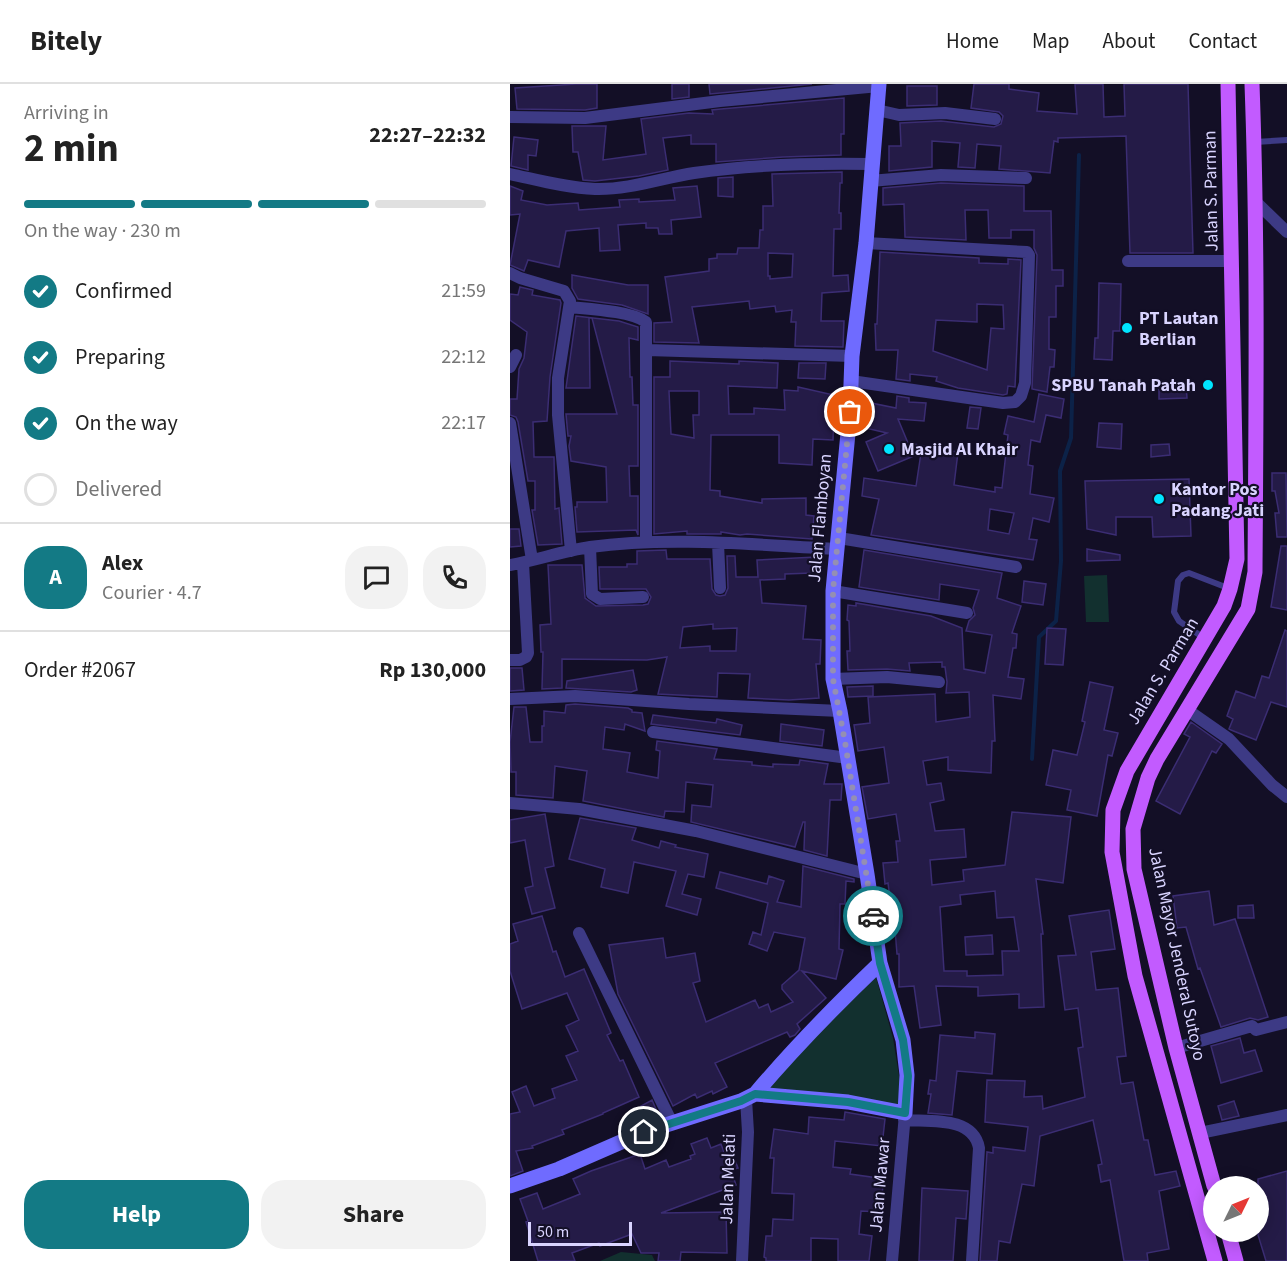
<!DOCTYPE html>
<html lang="en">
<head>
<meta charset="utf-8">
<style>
	body { margin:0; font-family:"Source Sans 3",sans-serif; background:#f2f2f2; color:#222; height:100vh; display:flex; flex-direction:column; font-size:22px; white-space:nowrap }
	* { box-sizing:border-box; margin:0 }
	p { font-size:20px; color:#767676 }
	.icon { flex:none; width:33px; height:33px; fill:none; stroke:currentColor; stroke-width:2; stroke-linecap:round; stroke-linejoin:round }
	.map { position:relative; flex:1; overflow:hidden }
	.sheet { display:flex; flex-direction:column; background:#fff; width:510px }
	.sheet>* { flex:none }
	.needle { width:39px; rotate:47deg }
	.tools { position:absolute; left:693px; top:1092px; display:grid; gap:12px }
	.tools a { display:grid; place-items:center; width:66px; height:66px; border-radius:50%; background:#fff; box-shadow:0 3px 15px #0003; font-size:30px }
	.scale { position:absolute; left:18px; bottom:15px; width:104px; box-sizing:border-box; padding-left:6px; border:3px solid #d9d4ff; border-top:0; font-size:16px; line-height:21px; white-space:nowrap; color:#d9d4ff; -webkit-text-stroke:4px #130f26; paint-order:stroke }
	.pin { position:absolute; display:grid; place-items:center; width:51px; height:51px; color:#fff; margin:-26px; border:3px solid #fff; border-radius:50%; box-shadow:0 2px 6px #0007 }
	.courier { position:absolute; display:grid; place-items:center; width:60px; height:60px; margin:-30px; border:4px solid #137a85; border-radius:50%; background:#fff; color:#222; box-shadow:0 2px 8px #0007 }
	.summary em { font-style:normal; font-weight:700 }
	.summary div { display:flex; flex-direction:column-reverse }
	.summary { display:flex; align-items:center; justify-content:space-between; height:102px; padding:0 24px }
	h1 { font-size:39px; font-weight:700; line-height:45px }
	.bar { display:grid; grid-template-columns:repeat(4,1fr); gap:9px 6px; align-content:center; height:72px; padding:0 24px }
	.bar i { height:8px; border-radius:4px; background:#e0e0e0 }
	.bar .on { background:#137a85 }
	.bar p { grid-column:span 4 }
	.line { display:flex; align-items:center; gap:15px; padding:0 24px; border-top:2px solid #e0e0e0 }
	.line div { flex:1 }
	.round { display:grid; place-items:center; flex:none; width:63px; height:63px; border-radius:24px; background:#f2f2f2 }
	ol { padding:0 24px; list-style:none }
	li { display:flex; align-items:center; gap:18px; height:66px }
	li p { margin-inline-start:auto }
	li .icon { padding:6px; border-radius:50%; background:#137a85; color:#fff; stroke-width:4 }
	li:last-child { color:#767676 }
	li i { width:33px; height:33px; border:3px solid #e0e0e0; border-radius:50% }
	.cta { display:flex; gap:12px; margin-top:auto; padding:12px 24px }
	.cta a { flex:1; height:69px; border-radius:24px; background:#137a85; color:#fff; font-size:24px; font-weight:700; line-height:69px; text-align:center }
	.cta a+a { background:#f2f2f2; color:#222 }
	header { display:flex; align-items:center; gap:36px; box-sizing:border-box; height:84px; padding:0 30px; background:#fff; border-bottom:2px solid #e0e0e0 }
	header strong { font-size:28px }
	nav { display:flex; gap:33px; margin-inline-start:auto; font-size:21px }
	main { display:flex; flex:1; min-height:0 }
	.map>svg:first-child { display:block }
	.green { fill:#12302f }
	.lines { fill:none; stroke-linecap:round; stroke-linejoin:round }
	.stream { stroke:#0c2248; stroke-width:4 }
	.building { fill:#241b47; stroke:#3b2d73; stroke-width:1.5; fill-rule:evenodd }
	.lane { stroke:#3d3a85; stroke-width:6 }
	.street { stroke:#3d3a85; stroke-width:12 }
	.secondary { stroke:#6f6bff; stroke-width:15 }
	.primary { stroke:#c25bff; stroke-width:15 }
	.done { stroke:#948fb3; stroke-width:6; stroke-dasharray:0 10.8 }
	.route { stroke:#137a85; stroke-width:8 }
	.poi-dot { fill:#00e5ff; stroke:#130f26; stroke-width:2 }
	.labels { text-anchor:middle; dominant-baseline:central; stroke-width:4.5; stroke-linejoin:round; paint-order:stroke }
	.street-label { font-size:18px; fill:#d9d4ff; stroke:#130f26 }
	.poi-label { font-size:18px; font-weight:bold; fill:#d9d4ff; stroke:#130f26; text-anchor:start }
</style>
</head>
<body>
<header>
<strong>Bitely</strong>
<nav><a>Home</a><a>Map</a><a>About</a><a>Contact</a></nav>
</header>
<main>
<section class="sheet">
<div class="summary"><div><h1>2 min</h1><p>Arriving in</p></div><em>22:27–22:32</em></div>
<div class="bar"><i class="on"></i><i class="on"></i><i class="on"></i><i></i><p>On the way · 230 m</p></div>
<ol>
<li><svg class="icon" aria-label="check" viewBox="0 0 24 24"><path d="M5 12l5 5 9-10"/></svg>Confirmed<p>21:59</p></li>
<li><svg class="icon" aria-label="check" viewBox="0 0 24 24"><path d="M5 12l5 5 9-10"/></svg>Preparing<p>22:12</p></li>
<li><svg class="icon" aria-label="check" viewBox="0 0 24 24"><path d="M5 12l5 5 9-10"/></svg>On the way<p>22:17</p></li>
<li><i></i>Delivered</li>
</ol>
<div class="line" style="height:108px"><b class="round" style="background:#137a85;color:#fff">A</b><div><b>Alex</b><p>Courier · 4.7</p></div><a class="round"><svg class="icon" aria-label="chat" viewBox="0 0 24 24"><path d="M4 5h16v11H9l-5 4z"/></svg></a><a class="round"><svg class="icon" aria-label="phone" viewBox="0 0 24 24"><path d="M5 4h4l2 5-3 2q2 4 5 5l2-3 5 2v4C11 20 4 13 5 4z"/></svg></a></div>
<div class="line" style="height:78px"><div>Order #2067</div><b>Rp 130,000</b></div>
<div class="cta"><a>Help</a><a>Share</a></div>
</section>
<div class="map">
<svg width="777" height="1177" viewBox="0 0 777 1177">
	<rect width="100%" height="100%" fill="#130f26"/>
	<path class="green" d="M 597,491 L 599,538 L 576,538 L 574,492 Z
		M 366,893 L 383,954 L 395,1029 L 242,1014 Z
		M 111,1168 L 142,1171 L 145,1177 L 90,1177 Z"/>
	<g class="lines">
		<path class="stream" d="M 522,675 L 529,553 L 546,537 L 551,477 L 550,387 L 561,354 L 569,71"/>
	</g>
	<path class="building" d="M 66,0 L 87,0 L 87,24 L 75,26 L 7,25 L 5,4 Z
		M 162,0 L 179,0 L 179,13 L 162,15 Z
		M 199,0 L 302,0 L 200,10 Z
		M 464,0 L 499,0 L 499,5 L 529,9 L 527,27 L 567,30 L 565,0 L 593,0 L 594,33 L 615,32 L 614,0 L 678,0 L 683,169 L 620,169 L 616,52 L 548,54 L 548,58 L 544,57 L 540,89 L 489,85 L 491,62 L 467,60 L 465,84 L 448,83 L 450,59 L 422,57 L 422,83 L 379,87 L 379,62 L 391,62 L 390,39 L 431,37 L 484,43 L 491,40 L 493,32 L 489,28 L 461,24 Z
		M 397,2 L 427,2 L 427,21 L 397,22 Z
		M 334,14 L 334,50 L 331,50 L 331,71 L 273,73 L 206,78 L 206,60 L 181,60 L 181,51 L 153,54 L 158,86 L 129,92 L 85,97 L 73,96 L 68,68 L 63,68 L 62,42 L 96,42 L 93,76 L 136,70 L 131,35 L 179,29 L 203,30 L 202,26 L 211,25 Z
		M 4,53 L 28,56 L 26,72 L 18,71 L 18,86 L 1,82 Z
		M 332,88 L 332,99 L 330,99 L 329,129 L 331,129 L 331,145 L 324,145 L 323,192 L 338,191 L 339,207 L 312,209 L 311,237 L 334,237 L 333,263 L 285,262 L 286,238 L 281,238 L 282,226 L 266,228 L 265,222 L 240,225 L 239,217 L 182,223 L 189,259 L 144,258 L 144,239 L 162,238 L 155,193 L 199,187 L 199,175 L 207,174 L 207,170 L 227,170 L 228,164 L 249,164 L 250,146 L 253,146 L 253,122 L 263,122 L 262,90 ZM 258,169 L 283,170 L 282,193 L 260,195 L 260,192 L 258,192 Z
		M 223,93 L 223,113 L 208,112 L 208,94 Z
		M 431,99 L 514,102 L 514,127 L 541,127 L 542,186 L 553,186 L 553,202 L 546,202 L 546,233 L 539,233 L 539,265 L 545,266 L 544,283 L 540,283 L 537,308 L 522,305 L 527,171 L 524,164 L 524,146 L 501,146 L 501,154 L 479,154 L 478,126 L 455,126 L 456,156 L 395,153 L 394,120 L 373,121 L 373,104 Z
		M 0,102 L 13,107 L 11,116 L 37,121 L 68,119 L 69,126 L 110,123 L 109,116 L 129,115 L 129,118 L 165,116 L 163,104 L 187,102 L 191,133 L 161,136 L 162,150 L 149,150 L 148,144 L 136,144 L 136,139 L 108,141 L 110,166 L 90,167 L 89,144 L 56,147 L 49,183 L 18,176 L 14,187 L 0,181 L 10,130 L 0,131 Z
		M 370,168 L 469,174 L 469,179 L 498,180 L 498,175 L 511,176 L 505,303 L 498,302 L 497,310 L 493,311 L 448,304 L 426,297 L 427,293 L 400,290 L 400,297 L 386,295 L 388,266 L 366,266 L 365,240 L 367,240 ZM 467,220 L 493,221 L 494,245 L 481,244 L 477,286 L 423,267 L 426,236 L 467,238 Z
		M 62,191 L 118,201 L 138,201 L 138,230 L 112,221 L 68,215 L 62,204 Z
		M 589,199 L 611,200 L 610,247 L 603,247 L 602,276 L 584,275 L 585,254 L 588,254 Z
		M 10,203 L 23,206 L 22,211 L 50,216 L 51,219 L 40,293 L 37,337 L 23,338 L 24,373 L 44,373 L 45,425 L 49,424 L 52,460 L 28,461 L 22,426 L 25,426 L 25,397 L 18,397 L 8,338 L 6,333 L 0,331 L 0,315 L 7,315 L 9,285 L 14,274 L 17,248 L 0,236 L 0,210 L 8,211 Z
		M 66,232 L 109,237 L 128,243 L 128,256 L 119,254 L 120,293 L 122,293 L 123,321 L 128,321 L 128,382 L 119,382 L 120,412 L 128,412 L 128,451 L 126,446 L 67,448 L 65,423 L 67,423 L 67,418 L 97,418 L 96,383 L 61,377 L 59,362 L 61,352 L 58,352 L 56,330 L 107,330 L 82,234 L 79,234 L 80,304 L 56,304 Z
		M 160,277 L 229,280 L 229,277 L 268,279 L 267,304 L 218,302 L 219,330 L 244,330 L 244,324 L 275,326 L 274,306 L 288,307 L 288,303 L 328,312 L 325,329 L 324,329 L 323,356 L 303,355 L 302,381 L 269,379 L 269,351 L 201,351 L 200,406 L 210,407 L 210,412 L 252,419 L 252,415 L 296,414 L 296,431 L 304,432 L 302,455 L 237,450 L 230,451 L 211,448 L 211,450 L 177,450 L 177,447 L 144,450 L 144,293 L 160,293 ZM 159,307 L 189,307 L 189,331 L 183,331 L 184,354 L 161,350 Z
		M 289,279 L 316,279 L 315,295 L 288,294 Z
		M 676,300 L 677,314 L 649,315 L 649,302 Z
		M 529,310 L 554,315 L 551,334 L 536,331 L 530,358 L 521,356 L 518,381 L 523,382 L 520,410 L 544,414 L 539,438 L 523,434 L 519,455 L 527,456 L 523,476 L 361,451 L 369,415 L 352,412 L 354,394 L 406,402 L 411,369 L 368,387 L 356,358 L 377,349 L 351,343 L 356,318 L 386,324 L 387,312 L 399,314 L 399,318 L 416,319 L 414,337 L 388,335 L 398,359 L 448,368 L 444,401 L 485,408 L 485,403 L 492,404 L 498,351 L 494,350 L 498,332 L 524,338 ZM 480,425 L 504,429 L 499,450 L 478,446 Z
		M 460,323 L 471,324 L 468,345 L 457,344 Z
		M 589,339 L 612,340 L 611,365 L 587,363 Z
		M 659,360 L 660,371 L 641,373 L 641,361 Z
		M 762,389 L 776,389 L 777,453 L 767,453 L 765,429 L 769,429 L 765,407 L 762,407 Z
		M 679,395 L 681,452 L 643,453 L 642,433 L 606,433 L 606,451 L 577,445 L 575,397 Z
		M 0,445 L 9,445 L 11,462 L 0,463 Z
		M 771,462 L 777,462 L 777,526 L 761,523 Z
		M 577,465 L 610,471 L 610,476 L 577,477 Z
		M 156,466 L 157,475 L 200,475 L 202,505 L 206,511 L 210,512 L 215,511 L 218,504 L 217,472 L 225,472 L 226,493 L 248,493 L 247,476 L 305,473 L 302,489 L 275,490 L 275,495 L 250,496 L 252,519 L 296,522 L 293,555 L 311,556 L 310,580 L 306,580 L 309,614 L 279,616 L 238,614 L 240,590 L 208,589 L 207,613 L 148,610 L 157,573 L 137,576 L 52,575 L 52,604 L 32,605 L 33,568 L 31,568 L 30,541 L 41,540 L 38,481 L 72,481 L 75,514 L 86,522 L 133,521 L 138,520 L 141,513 L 136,505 L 90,505 L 89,483 L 117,483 L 117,480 L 127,480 L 127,467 ZM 203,540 L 203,545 L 227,544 L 226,567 L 200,567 L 200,562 L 170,564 L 173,543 Z
		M 354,466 L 492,489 L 487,514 L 511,522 L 502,549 L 507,550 L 506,564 L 503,564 L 498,593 L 514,595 L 511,615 L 483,611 L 485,657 L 482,657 L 481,689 L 438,686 L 438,673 L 413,677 L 417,701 L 431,699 L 434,716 L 420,719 L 425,747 L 454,745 L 456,773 L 420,776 L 422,801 L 454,797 L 453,786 L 495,781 L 502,728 L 561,733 L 553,799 L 526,795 L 533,850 L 531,850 L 534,923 L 509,924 L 509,910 L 468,912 L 468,903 L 426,902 L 431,941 L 410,944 L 404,902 L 389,903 L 389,870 L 387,870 L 385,845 L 387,845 L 384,823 L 381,823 L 378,799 L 375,800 L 373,779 L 388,778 L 386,757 L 390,757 L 386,730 L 358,735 L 352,703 L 379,699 L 374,663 L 348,667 L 344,641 L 360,639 L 358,613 L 425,610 L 426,638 L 460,633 L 459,608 L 436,609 L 437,598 L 435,583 L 432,583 L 432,578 L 399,579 L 400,587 L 377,585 L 338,586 L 337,567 L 340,567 L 339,537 L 337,536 L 338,521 L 346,522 L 346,519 L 421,532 L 452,544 L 454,585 L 475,589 L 482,551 L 456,547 L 459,537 L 465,531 L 463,524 L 469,506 L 430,500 L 429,516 L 349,503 ZM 485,807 L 487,834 L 504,833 L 509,867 L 492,867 L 493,891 L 457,892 L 457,887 L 434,887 L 430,823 L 451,820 L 450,811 Z
		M 514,497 L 536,500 L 533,521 L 512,518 Z
		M 537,544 L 556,545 L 553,581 L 535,580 Z
		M 775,546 L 777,547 L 777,623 L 761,618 L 746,656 L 721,646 L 719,645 L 723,635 L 717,632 L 726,607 L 745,614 L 752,592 L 759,594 Z
		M 0,584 L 12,584 L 14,606 L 0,607 Z
		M 123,586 L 127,606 L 121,608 L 56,604 L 57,597 Z
		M 580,598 L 603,603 L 594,646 L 608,649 L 602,672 L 598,671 L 587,732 L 557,726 L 561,706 L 536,701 L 543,666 L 567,671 L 575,638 L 572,637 Z
		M 363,602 L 363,612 L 338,613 L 337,603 Z
		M 65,620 L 118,624 L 122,626 L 122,628 L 132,629 L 135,647 L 115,640 L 114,646 L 95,643 L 93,665 L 120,669 L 117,688 L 148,694 L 150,667 L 146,666 L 147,657 L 207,665 L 204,675 L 242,678 L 242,681 L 263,683 L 263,680 L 289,681 L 290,676 L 318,680 L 314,700 L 332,700 L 331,716 L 320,716 L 317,772 L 294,766 L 295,738 L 293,738 L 285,763 L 181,738 L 182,721 L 201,723 L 203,701 L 176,698 L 174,728 L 155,727 L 154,733 L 73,717 L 77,687 L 45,682 L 43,714 L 6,711 L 6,688 L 1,688 L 0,658 L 4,623 L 16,623 L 20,658 L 32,658 L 32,642 L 34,642 L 34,627 L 55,629 L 56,621 Z
		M 143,631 L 206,639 L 207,635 L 232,641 L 230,651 L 141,640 Z
		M 681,638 L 712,660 L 706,669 L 702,667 L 670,730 L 646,717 L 680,653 L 674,650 Z
		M 271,640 L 314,646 L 312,662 L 270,657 Z
		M 35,730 L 44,782 L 35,784 L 45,824 L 22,830 L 15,804 L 23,802 L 15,756 L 0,759 L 0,736 Z
		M 70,734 L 126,744 L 122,756 L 149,764 L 151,757 L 166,761 L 165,763 L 198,770 L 194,793 L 178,790 L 172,810 L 191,815 L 187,831 L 156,822 L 166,787 L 124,778 L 118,809 L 91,803 L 95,785 L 59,775 Z
		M 293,782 L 344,795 L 344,798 L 336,797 L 335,820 L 330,820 L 329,865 L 333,866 L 326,895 L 292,887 L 316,914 L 287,940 L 290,945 L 285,951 L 280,953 L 277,948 L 205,979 L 217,1003 L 203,1010 L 202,1007 L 187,1014 L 185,1010 L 163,1022 L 108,910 L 99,861 L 153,854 L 156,874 L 185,869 L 190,897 L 183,899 L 196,938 L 245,916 L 249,924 L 258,920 L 261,928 L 283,918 L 272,905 L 272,901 L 289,886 L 295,854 L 264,848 L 257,867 L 239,860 L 243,848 L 251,851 L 258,819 L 206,804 L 210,788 L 257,800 L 259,792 L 274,797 L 267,818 L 291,823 Z
		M 699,807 L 704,841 L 725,835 L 758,933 L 748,936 L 740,934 L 711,943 L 690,884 L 688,885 L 676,843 L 667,844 L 663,812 Z
		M 743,821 L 744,834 L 728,834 L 728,822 Z
		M 599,826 L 605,865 L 581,868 L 586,906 L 608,904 L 616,972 L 607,973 L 611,1000 L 623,998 L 634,1056 L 638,1056 L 645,1091 L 666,1087 L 670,1102 L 649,1107 L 659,1165 L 637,1169 L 638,1177 L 614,1177 L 600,1096 L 591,1098 L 588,1081 L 592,1080 L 583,1036 L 530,1052 L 524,1102 L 512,1100 L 500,1159 L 489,1157 L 487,1177 L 470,1177 L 477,1068 L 483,1069 L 483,1063 L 515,1067 L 518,1043 L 475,1038 L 477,996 L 515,997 L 514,1013 L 532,1012 L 533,1025 L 575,1013 L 568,964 L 573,963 L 568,924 L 555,926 L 548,872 L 566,871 L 559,832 Z
		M 32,832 L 43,868 L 46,867 L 55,893 L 74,885 L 101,949 L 97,951 L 110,977 L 113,976 L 129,1013 L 93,1029 L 93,1030 L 52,1046 L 54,1050 L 22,1062 L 23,1064 L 6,1067 L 13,1087 L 0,1092 L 0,1030 L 10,1028 L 2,1008 L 16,1002 L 24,1022 L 45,1014 L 42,1005 L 67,996 L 56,972 L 68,967 L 56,942 L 69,936 L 57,909 L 12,925 L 0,887 L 0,860 L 8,857 L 3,840 Z
		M 482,851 L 483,870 L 456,871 L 455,853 Z
		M 465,948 L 485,950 L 482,990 L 447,987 L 442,1031 L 418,1029 L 421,1010 L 418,1010 L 420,996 L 426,997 L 430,951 L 465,954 Z
		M 730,954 L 734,969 L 745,966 L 752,987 L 711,999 L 701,962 Z
		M 142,1016 L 148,1030 L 138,1036 L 131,1022 Z
		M 724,1017 L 729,1032 L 712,1036 L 708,1022 Z
		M 335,1028 L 375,1035 L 372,1062 L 325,1057 L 323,1083 L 341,1085 L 340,1090 L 368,1094 L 367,1102 L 373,1102 L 370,1128 L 351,1127 L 349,1150 L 362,1152 L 359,1177 L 328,1177 L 328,1155 L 301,1154 L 301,1177 L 256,1177 L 256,1174 L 254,1173 L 256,1152 L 262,1152 L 263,1135 L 283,1136 L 284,1110 L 262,1109 L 264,1074 L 260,1074 L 264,1045 L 298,1050 L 299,1033 L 334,1036 Z
		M 197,1054 L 201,1064 L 211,1060 L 215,1071 L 222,1069 L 228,1084 L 221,1086 L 226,1101 L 151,1129 L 216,1128 L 217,1169 L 171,1168 L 170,1177 L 148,1177 L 149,1169 L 131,1169 L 122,1150 L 90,1162 L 89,1159 L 62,1169 L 65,1177 L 28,1177 L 16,1138 L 18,1137 L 10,1115 L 27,1109 L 33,1125 L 70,1110 L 63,1095 L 81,1087 L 130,1070 L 135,1085 L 156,1076 L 159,1083 L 181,1075 L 180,1072 L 185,1070 L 181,1060 Z
		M 777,1087 L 777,1177 L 756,1177 L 748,1151 L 748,1095 Z
		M 412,1104 L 458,1107 L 456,1135 L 446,1134 L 443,1177 L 409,1177 Z"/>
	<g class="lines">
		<path class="lane" d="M 745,58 L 777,56
			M 694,554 L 669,537 L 664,528 L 668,497 L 673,491 L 679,489 L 718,504"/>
		<path class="street" d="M 367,26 L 389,31 L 435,29 L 485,35
			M 0,33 L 75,34 L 210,17 L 369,2
			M 0,90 C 28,96 57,104 85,105 C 119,106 152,94 184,89 C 243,80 303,79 362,80
			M 360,97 L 431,91 L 516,94
			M 746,118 L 777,148
			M 618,177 L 722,177
			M 0,189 L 10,194 L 54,207 L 60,217 L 48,294 L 48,331 L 61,467
			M 60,223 C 79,225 121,227 136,238 L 136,458
			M 137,266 L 342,272
			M 0,283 L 6,271
			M 341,297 L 493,319 L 505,318 L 511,312 L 515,299 L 519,171 L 517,168 L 356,159
			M 0,339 L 22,476
			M 329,454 L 506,483
			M 208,459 L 210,504
			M 80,463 L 82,510 L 90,515 L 133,513
			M 0,481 C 27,476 53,467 80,463 C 162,452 245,461 327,465
			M 323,507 L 457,529
			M 0,576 L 10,576 L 16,573 L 18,569 L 13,479
			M 323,595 L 377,593 L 429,598
			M 0,615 L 65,612 L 179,620 L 330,627
			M 676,625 L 719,655 L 762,701 L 777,713
			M 143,648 L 338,674
			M 0,719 L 69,725 L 186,747 L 357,790
			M 69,849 L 162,1039
			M 666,964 L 742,942 L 746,946 L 777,938
			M 394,1036 C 420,1038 463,1032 469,1064 L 462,1177
			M 690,1049 L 777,1031
			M 232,1177 L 238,1048 L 236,1015
			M 382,1177 L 395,1030"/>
		<path class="secondary" d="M 245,1010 C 284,964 326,921 370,879
			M 0,1102 L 49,1085 L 134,1048 L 231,1017 L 245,1010 L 338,1018 L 395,1029 L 397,991 L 393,956 L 370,879 L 357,790 L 330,627 L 323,595 L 323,507 L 340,328 L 342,272 L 356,159 L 369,0"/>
		<path class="primary" d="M 704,1102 L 666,964 L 624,785 L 623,745 L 638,694 L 647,675 L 738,525 L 745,488 C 746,325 748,163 742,0
			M 718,1148 L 726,1177
			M 705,1177 L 625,892 L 602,768 L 603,726 L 617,687 L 714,522 L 720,505 L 727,475 L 718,0"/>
	</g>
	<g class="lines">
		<path class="done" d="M 340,328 L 323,507 L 323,595 L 335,658 L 363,832"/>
		<path class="route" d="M 134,1048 L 231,1017 L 245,1010 L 338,1018 L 395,1029 L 398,992 L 393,956 L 370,879 L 363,832"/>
	</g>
	<g class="poi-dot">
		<circle cx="617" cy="244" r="6"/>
		<circle cx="698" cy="301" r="6"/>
		<circle cx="379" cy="365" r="6"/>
		<circle cx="649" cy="415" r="6"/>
	</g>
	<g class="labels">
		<g class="street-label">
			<text transform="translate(701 107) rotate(-91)">Jalan S. Parman</text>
			<text transform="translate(310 434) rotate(-85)">Jalan Flamboyan</text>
			<text transform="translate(653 587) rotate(-59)">Jalan S. Parman</text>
			<text transform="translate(667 870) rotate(78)">Jalan Mayor Jenderal Sutoyo</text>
			<text transform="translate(218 1095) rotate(-88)">Jalan Melati</text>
			<text transform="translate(370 1101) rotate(-85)">Jalan Mawar</text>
		</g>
		<g class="poi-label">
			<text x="629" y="234">PT Lautan<tspan x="629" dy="21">Berlian</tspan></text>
			<text x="686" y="301" text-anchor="end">SPBU Tanah Patah</text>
			<text x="391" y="365">Masjid Al Khair</text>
			<text x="661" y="405">Kantor Pos<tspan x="661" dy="21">Padang Jati</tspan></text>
		</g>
	</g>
</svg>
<div class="tools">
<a><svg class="needle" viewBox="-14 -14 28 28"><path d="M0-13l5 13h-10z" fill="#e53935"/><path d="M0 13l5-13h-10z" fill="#767676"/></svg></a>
</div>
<div class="scale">50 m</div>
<div class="pin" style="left:340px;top:328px;background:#ea580c"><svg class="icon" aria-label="bag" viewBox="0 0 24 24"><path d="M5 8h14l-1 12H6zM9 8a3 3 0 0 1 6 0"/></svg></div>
<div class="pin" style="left:134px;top:1048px;background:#1f2937"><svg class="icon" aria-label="home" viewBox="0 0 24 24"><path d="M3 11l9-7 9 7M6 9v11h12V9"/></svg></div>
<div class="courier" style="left:363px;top:832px"><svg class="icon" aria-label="car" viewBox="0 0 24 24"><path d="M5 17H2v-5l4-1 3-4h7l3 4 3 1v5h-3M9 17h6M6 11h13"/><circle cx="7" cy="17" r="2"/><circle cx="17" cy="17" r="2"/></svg></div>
</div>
</main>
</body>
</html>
